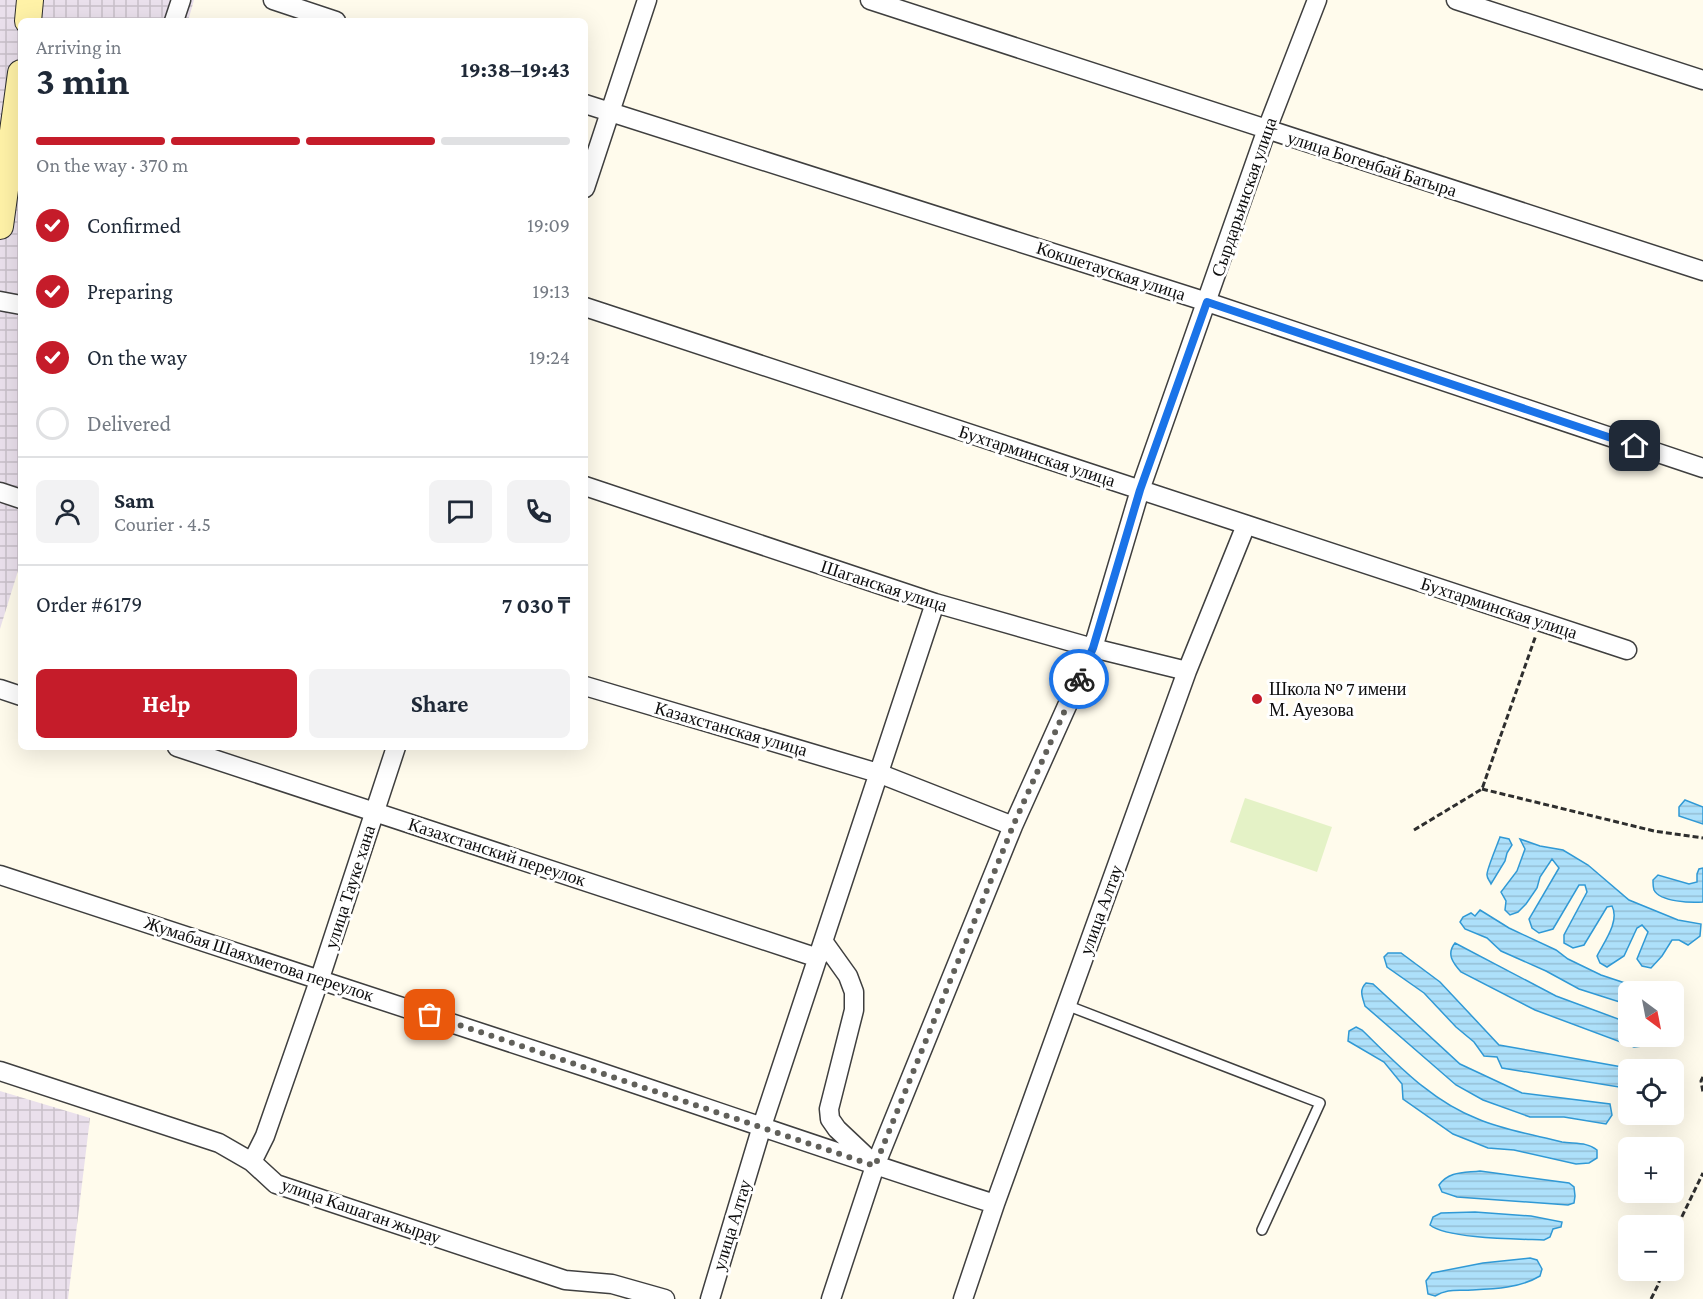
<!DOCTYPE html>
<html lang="en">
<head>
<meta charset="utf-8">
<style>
	body { margin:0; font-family:"Crimson Pro",serif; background:#f2f2f3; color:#1f2937; height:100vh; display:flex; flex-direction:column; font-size:22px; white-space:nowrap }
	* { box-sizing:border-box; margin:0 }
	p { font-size:20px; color:#747a83 }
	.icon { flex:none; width:33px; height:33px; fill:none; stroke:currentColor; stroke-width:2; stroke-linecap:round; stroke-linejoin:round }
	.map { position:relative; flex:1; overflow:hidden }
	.details { position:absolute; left:18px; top:18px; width:570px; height:732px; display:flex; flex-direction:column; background:#fff; border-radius:9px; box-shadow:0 6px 24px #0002 }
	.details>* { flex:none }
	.needle { width:39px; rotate:148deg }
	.controls { position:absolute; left:1618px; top:981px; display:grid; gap:12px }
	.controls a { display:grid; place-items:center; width:66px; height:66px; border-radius:9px; background:#fff; box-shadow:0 6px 24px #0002; font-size:30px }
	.pin { position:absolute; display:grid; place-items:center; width:51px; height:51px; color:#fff; margin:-26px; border-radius:12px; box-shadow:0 3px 9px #0006 }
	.courier { position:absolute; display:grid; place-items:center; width:60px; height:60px; margin:-30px; border:4px solid #1a73e8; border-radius:50%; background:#fff; color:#222; box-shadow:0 2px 8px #0007 }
	.headline em { font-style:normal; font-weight:700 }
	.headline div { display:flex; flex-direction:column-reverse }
	.headline { display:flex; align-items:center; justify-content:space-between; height:102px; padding:0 18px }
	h1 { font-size:39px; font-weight:700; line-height:45px }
	.bar { display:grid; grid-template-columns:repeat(4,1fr); gap:9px 6px; align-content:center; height:72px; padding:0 18px }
	.bar i { height:8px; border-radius:4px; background:#e0e1e3 }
	.bar .current { background:#c51c2a }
	.bar p { grid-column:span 4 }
	.line { display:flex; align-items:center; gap:15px; padding:0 18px; border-top:2px solid #e0e1e3 }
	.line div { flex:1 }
	.round { display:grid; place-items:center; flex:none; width:63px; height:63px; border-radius:9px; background:#f2f2f3 }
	ol { padding:0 18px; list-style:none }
	li { display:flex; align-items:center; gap:18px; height:66px }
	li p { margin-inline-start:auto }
	li .icon { padding:6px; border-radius:50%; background:#c51c2a; color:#fff; stroke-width:4 }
	li:last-child { color:#747a83 }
	li i { width:33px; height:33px; border:3px solid #e0e1e3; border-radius:50% }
	.primary-button { display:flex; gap:12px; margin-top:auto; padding:12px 18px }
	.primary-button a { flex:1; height:69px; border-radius:9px; background:#c51c2a; color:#fff; font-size:24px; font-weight:700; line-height:69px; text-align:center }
	.primary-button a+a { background:#f2f2f3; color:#1f2937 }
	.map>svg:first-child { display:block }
	.industrial { fill:url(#industrial-grid) }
	.pitch { fill:#e4f2c6 }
	.water { fill:url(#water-rules); stroke:#3099d5; stroke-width:1.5 }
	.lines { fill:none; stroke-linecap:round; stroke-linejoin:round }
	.lane-casing { stroke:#3f3f3f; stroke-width:12 }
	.street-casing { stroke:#3f3f3f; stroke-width:21 }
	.secondary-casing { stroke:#2e2e2e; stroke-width:28 }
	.path { stroke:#2e2e2e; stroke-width:3; stroke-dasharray:6 3; stroke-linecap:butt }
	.lane { stroke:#fff; stroke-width:9 }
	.street { stroke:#fff; stroke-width:18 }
	.secondary { stroke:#fff2a7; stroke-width:26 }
	.done { stroke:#61605a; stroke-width:6; stroke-dasharray:0 10.8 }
	.route { stroke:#1a73e8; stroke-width:8 }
	.poi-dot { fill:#c51c2a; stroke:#fff; stroke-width:2 }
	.labels { text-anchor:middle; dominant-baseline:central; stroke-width:6; stroke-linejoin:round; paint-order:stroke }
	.street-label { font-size:18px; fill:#0c0c0c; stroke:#fff }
	.poi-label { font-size:18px; fill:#0c0c0c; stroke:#fff; text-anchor:start }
</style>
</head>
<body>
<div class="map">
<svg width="1703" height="1299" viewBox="0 0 1703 1299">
	<defs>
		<pattern id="industrial-grid" width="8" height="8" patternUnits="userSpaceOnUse" patternTransform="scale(1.5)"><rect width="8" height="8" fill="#eae0ec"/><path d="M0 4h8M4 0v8" fill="none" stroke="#c8bfc9"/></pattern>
		<pattern id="water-rules" width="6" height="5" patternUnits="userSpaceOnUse" patternTransform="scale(1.5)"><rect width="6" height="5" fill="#ade0fa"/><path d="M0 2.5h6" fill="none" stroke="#94bfd5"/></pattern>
	</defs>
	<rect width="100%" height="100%" fill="#fffbec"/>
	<path class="industrial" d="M 0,0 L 194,0 L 188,21 L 21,21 L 21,561 L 0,629 Z
		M 0,1091 L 90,1118 L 68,1299 L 0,1299 Z"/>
	<path class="pitch" d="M 1245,798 L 1332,827 L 1317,872 L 1230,842 Z"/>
	<path class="water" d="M 1685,800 L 1703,807 L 1703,824 L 1679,816 L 1679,807 Z
		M 1500,837 L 1509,839 L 1512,845 L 1507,853 L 1505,861 L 1491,884 C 1489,880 1487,878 1487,875 C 1486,871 1498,843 1500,837 Z
		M 1520,839 L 1540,846 L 1563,850 L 1588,865 L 1629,900 L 1678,920 L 1701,924 L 1700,936 L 1688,945 L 1679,940 L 1672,940 L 1662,956 L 1651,968 L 1642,966 L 1637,959 L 1648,932 L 1642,925 L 1637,928 L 1624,956 L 1607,967 L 1600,963 L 1597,956 C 1604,942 1620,921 1612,906 L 1607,907 L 1584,945 L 1573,948 L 1564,943 L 1564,935 L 1587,892 L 1585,885 L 1579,885 L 1553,929 L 1539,933 L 1532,928 L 1529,919 L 1559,868 L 1552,859 L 1540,877 L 1537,888 L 1526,904 L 1518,912 L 1510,915 L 1505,910 L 1506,901 L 1501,892 L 1517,871 L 1525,849 Z
		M 1703,868 L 1703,902 C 1692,903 1660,902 1654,890 C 1653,887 1653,883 1653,880 L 1658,875 L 1689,884 L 1697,882 L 1697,874 L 1699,869 Z
		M 1480,910 L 1509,928 L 1556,950 L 1568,959 L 1601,975 L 1649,991 L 1629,992 L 1629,1005 L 1579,989 L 1546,971 L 1501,951 L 1487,938 L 1465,929 L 1460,922 L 1463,917 L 1471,913 L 1475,916 Z
		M 1455,943 L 1556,996 L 1629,1023 L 1629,1036 L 1647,1037 L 1647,1039 L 1642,1046 L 1634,1047 L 1535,1010 L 1461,972 C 1453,963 1446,954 1455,943 Z
		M 1388,953 L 1401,953 L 1440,982 L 1499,1045 L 1622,1067 L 1629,1072 L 1629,1083 L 1625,1088 L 1502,1068 L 1497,1057 L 1484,1056 L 1474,1042 L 1456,1027 L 1424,993 L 1387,967 L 1384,957 Z
		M 1366,983 L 1373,984 L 1460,1064 L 1522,1093 L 1610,1104 L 1612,1115 L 1606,1124 L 1564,1117 L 1530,1117 L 1483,1100 L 1456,1085 L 1365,1006 C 1362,996 1359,990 1366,983 Z
		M 1356,1027 L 1362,1030 C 1397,1064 1431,1101 1478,1119 C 1504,1130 1534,1135 1562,1142 C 1574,1144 1588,1142 1597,1150 L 1597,1158 L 1589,1163 L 1576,1164 L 1514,1150 L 1488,1148 L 1453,1134 L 1403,1099 L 1402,1084 L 1384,1062 L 1348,1041 L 1349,1031 Z
		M 1480,1171 L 1569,1183 L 1574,1187 L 1575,1196 L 1574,1203 L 1568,1205 L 1457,1197 L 1442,1192 L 1439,1185 C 1449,1171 1464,1173 1480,1171 Z
		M 1475,1212 L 1531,1216 L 1562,1222 L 1561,1227 L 1553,1229 L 1550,1237 L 1544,1240 C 1520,1239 1447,1239 1430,1225 L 1433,1217 L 1441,1213 Z
		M 1530,1258 L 1537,1260 L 1542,1269 L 1540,1276 C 1520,1288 1495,1289 1472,1290 C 1457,1291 1448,1288 1435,1296 L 1428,1294 L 1426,1281 L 1432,1273 L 1483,1263 Z"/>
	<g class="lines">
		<g class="lane-casing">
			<path id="lane" d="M 1066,1005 L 1320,1103 L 1262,1230"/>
		</g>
		<g class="street-casing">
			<path id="street" d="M 273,0 L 336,21
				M 870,0 L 1703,271
				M 1456,0 L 1703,80
				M 174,21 L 181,0
				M 585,104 L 1207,302 L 1703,468
				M 585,188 L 647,0
				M 0,301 L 21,305
				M 585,307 L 1627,650
				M 585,486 L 935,603 L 1093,648 L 1187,671
				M 0,492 L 21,499
				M 585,686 L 878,773 L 1013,826
				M 0,689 L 21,696
				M 177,747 L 818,958
				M 0,875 C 195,938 390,1002 585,1067 C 722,1113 857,1160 995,1204
				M 823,941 L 848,976 L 854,992 L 854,1010 L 829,1109 L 830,1119 L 837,1129 L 872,1162
				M 0,1071 L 219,1143 L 252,1162 L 276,1184 L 565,1280 L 612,1284 L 665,1299
				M 252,1162 L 265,1136 L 320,978 L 396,747
				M 710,1299 L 762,1126 L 935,603
				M 831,1299 L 875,1166 L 1013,826 L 1093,648 L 1140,490 L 1267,129 L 1317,0
				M 963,1299 L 995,1204 L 1187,671 L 1246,525"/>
		</g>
		<g class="secondary-casing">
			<path id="secondary" d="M 28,21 L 30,0
				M 0,226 L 21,73"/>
		</g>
		<path class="path" d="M 1482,789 L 1654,831 L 1703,838
			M 1414,830 L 1482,789 L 1536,635
			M 1703,1077 L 1701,1081 L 1703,1092
			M 1674,1233 L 1703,1173
			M 1651,1299 L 1658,1285 L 1663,1270"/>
		<use href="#lane" class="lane"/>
		<use href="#street" class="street"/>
		<use href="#secondary" class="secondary"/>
	</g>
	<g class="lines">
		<path class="done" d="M 430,1015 L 875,1166 L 1013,826 L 1079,679"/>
		<path class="route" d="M 1079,679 L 1093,648 L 1140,490 L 1207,302 L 1635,446"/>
	</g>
	<circle class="poi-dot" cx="1257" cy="699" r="6"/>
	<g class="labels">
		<g class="street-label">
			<text transform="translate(1372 164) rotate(18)">улица Богенбай Батыра</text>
			<text transform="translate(1244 197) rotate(-71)">Сырдарьинская улица</text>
			<text transform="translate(1111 271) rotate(18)">Кокшетауская улица</text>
			<text transform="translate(1037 456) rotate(18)">Бухтарминская улица</text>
			<text transform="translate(884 586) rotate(18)">Шаганская улица</text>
			<text transform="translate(1499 608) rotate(18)">Бухтарминская улица</text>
			<text transform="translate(731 729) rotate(16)">Казахстанская улица</text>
			<text transform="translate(497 852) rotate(18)">Казахстанский переулок</text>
			<text transform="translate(350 887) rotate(-72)">улица Тауке хана</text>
			<text transform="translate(1101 910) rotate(-70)">улица Алтау</text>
			<text transform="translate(259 959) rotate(18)">Жумабая Шаяхметова переулок</text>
			<text transform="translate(361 1211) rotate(19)">улица Кашаган жырау</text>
			<text transform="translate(732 1225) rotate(-73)">улица Алтау</text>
		</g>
		<g class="poi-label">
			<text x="1269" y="689">Школа № 7 имени<tspan x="1269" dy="21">М. Ауезова</tspan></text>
		</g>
	</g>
</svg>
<div class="controls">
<a><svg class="needle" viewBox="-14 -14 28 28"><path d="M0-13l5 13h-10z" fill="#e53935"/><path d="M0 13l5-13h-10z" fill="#747a83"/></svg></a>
<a><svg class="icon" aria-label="locate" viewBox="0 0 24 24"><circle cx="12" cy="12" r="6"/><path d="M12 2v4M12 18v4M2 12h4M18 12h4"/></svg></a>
<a>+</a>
<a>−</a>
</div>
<div class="pin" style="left:430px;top:1015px;background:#ea580c"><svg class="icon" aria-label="bag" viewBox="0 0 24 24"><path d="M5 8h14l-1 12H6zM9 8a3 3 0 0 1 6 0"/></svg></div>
<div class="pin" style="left:1635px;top:446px;background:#1f2937"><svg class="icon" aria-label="home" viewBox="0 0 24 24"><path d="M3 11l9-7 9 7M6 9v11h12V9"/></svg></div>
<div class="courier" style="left:1079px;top:679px"><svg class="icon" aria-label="bike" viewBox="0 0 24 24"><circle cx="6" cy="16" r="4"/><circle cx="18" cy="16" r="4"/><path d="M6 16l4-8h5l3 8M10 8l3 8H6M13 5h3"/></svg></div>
<section class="details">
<div class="headline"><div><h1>3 min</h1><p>Arriving in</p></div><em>19:38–19:43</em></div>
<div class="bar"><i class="current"></i><i class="current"></i><i class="current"></i><i></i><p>On the way · 370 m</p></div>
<ol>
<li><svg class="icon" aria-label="check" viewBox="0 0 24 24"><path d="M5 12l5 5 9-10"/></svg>Confirmed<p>19:09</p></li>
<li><svg class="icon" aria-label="check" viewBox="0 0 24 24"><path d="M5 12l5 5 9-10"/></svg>Preparing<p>19:13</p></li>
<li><svg class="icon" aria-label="check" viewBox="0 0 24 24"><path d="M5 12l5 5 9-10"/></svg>On the way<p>19:24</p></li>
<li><i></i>Delivered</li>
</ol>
<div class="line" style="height:108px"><a class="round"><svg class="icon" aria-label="person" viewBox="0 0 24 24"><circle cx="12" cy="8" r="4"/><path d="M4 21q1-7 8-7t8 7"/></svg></a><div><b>Sam</b><p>Courier · 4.5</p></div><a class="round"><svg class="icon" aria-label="chat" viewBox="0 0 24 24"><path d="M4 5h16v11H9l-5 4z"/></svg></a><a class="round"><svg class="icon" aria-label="phone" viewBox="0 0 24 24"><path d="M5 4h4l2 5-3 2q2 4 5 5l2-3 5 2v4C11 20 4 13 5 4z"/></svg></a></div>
<div class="line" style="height:78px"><div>Order #6179</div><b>7 030 ₸</b></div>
<div class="primary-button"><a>Help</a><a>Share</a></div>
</section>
</div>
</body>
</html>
